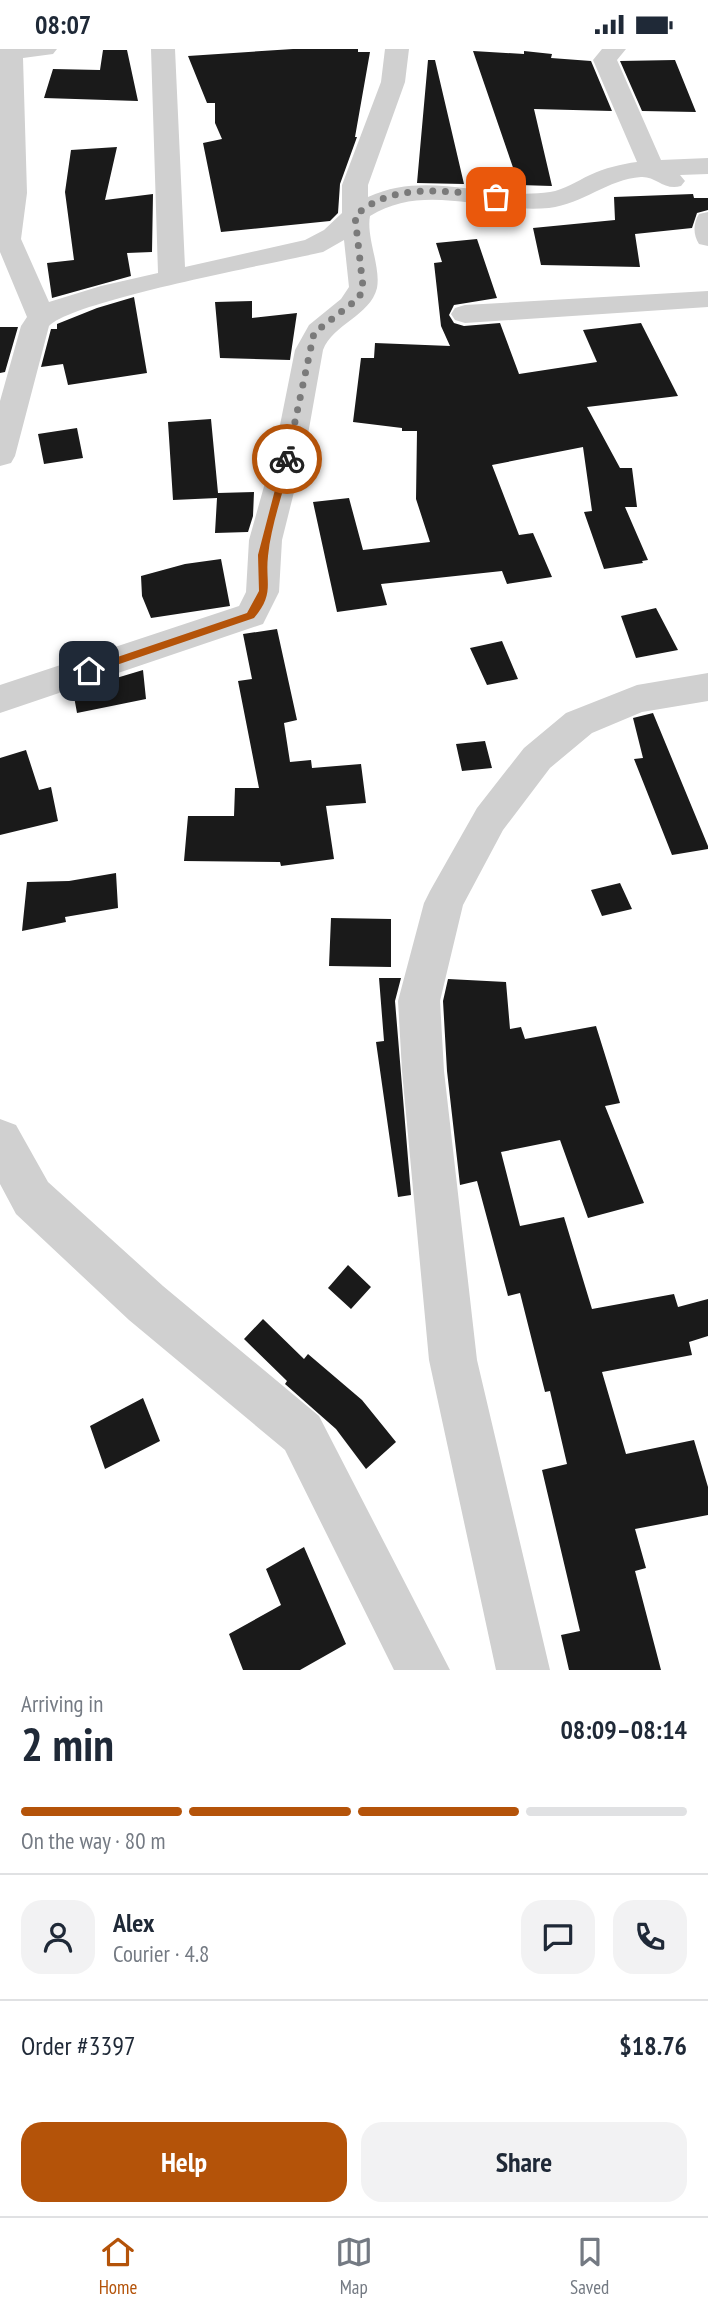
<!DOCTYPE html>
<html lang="en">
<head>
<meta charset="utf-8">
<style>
	body { margin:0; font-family:"PT Sans Narrow",sans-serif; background:#f2f2f3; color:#1f2937; height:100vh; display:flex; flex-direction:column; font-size:26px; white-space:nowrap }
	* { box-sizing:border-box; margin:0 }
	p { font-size:23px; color:#747a83 }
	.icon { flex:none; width:38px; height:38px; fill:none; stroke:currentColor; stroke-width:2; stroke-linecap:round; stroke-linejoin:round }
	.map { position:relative; height:1621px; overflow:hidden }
	.side { display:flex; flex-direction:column; background:#fff; flex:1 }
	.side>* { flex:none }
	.pin { position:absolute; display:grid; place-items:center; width:60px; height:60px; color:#fff; margin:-30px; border-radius:14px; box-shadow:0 4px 10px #0006 }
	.courier { position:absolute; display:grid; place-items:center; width:70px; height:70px; margin:-35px; border:5px solid #b45309; border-radius:50%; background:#fff; color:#222; box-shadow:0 2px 9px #0007 }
	.head em { font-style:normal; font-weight:700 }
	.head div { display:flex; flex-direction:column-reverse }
	.head { display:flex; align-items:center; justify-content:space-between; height:119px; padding:0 21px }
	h1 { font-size:46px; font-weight:700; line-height:52px }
	.bar { display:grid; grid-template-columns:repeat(4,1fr); gap:10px 7px; align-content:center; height:84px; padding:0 21px }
	.bar i { height:9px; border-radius:5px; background:#e0e1e3 }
	.bar .selected { background:#b45309 }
	.bar p { grid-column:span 4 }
	.line { display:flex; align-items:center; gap:18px; padding:0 21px; border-top:2px solid #e0e1e3 }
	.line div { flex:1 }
	.round { display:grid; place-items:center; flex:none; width:74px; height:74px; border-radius:21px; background:#f2f2f3 }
	.cta { display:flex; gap:14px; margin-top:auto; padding:14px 21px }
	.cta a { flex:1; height:80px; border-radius:21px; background:#b45309; color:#fff; font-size:28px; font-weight:700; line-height:80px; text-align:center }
	.cta a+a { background:#f2f2f3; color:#1f2937 }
	.status { display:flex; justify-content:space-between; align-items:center; height:49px; padding:0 35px; background:#fff; direction:ltr }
	.status svg { height:19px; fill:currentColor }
	.tab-bar { display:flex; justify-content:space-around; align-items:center; height:98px; border-top:2px solid #e0e1e3; background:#fff; font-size:19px; color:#747a83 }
	.tab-bar a { display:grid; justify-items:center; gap:4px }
	.tab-bar .selected { color:#b45309 }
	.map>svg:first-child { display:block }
	.building { fill:#1a1a1a }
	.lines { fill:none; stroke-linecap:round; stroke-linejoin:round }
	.minor { fill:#d0d0d0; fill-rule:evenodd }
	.route { fill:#b45309 }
	.done { stroke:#7a7a7a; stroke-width:7; stroke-dasharray:0 12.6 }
</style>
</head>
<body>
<div class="status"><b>08:07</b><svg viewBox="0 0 49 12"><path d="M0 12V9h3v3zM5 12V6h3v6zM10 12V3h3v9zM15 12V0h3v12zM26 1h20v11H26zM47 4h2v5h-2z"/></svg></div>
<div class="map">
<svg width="708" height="1621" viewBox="0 0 708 1621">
	<rect width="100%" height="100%" fill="#fff"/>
	<path class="building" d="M 293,0 L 358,0 L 358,3 L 370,3 L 355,88 L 357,88 L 340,135 L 338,164 L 330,172 L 221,183 L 203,94 L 222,90 L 215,74 L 215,54 L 207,54 L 188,7 Z
		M 103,1 L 127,1 L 138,52 L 44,49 L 53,20 L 100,21 Z
		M 473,2 L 524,5 L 524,2 L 552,5 L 551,9 L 591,12 L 612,62 L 534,60 L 552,137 L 519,136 Z
		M 428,11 L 435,11 L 464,135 L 417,134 Z
		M 675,11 L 696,63 L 642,62 L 620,12 Z
		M 117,98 L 105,151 L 153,145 L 152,203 L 127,204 L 131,227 L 52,249 L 47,214 L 74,211 L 65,143 L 71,101 Z
		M 693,145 L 694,149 L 708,149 L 708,161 L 697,164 L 692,179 L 635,185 L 640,218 L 541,216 L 533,179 L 615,171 L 614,148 Z
		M 477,190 L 497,249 L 454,256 L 449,266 L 454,274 L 464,277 L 500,274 L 519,325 L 597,313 L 583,281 L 641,274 L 678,347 L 587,358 L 620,419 L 632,419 L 637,458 L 625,458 L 648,511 L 642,512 L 643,514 L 604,520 L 584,463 L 592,462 L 583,398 L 492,416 L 519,486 L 533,484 L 552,528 L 507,535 L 502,522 L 381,535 L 387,556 L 337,563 L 313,453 L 349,449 L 363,501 L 430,493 L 416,450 L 417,382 L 402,382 L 402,379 L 353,373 L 361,309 L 374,309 L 375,294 L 450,297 L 441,277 L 434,214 L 442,213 L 436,194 Z
		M 134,248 L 147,324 L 68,336 L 63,315 L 41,318 L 51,280 L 57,280 L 57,275 L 97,259 Z
		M 252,252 L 252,269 L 297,264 L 290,311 L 220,309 L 215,253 Z
		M 0,278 L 18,278 L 5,323 L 0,324 Z
		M 211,370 L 218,444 L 254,443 L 253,467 L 248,483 L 215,484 L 217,449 L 173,451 L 168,373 Z
		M 77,379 L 83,409 L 44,415 L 38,385 Z
		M 221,510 L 230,557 L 151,569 L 142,547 L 141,527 L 185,515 Z
		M 656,559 L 678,601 L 636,609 L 621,567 Z
		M 277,580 L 297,671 L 284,674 L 290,713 L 311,711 L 312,719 L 361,715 L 366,754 L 326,757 L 334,810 L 281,817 L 280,813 L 184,812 L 188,767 L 234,767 L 235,739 L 259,739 L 238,632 L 252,630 L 243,585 Z
		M 502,592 L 518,630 L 487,636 L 470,599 Z
		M 143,621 L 146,650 L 77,664 L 73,642 Z
		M 653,664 L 708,797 L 708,800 L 672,806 L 634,710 L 643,709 L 633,669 Z
		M 485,692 L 492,719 L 462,722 L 456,695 Z
		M 26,701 L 39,741 L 51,738 L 58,772 L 0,786 L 0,709 Z
		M 116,824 L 118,859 L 65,868 L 66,873 L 22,882 L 27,833 L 69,832 Z
		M 620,834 L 632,860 L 602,867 L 591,841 Z
		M 331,869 L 391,870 L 391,918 L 329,917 Z
		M 379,929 L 401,929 L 395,952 L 411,1146 L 398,1148 L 376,993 L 384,992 Z
		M 448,930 L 506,933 L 510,980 L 521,978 L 525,990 L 596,977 L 620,1054 L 605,1057 L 644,1154 L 588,1169 L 560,1091 L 501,1103 L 520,1177 L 564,1168 L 592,1260 L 674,1245 L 678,1258 L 708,1250 L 708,1287 L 689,1293 L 692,1306 L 602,1323 L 626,1405 L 694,1391 L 708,1438 L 708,1466 L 635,1480 L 646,1519 L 635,1522 L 661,1621 L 569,1621 L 561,1586 L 580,1582 L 542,1421 L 567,1415 L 550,1342 L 545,1343 L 520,1244 L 508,1247 L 477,1132 L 460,1136 L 447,1022 L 443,952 Z
		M 348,1216 L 371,1238 L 351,1260 L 328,1239 Z
		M 263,1270 L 304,1310 L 308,1305 L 362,1351 L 396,1393 L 366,1420 L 336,1380 L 285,1335 L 287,1332 L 244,1290 Z
		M 143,1349 L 160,1392 L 105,1420 L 90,1377 Z
		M 304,1498 L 346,1595 L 300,1621 L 243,1621 L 229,1585 L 281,1556 L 266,1520 Z"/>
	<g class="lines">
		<path class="minor" d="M 0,0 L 57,0 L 53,5 L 23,9 L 27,144 L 21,190 L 49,253 L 101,237 L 158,224 L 151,0 L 175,0 L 185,218 L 305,191 L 324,181 L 342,164 L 342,136 L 381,33 L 385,0 L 409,0 L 405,33 L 368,136 L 368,148 C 429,120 488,152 550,143 C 564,141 577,132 590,126 C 605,119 621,115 637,113 L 593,11 L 602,0 L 626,0 L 617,11 L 661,111 L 708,109 L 708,125 L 680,126 L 685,132 L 681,137 C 664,142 656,127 641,128 C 608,130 583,155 549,159 C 488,165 426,132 370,167 C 366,188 381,218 377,239 C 370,267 333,275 323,301 L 307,391 L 282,491 L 279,543 L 263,575 L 0,664 L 0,636 L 239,557 L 246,543 L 249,491 L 277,391 L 295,301 L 309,276 L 341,250 L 349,238 L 344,191 L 323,203 C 276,214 74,251 49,277 L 15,407 L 11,414 L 0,417 L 0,352 L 21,277 L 27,268 L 0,203 Z
			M 708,163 L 708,197 L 699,195 C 693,186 693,174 699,165 Z
			M 708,242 L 708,258 L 465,274 L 455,271 L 451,265 L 455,259 L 465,256 Z
			M 708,624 L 708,652 L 642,663 L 592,684 L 550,719 L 503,781 L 463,856 L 440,952 L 444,1022 L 477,1311 L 550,1621 L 496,1621 L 429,1311 L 402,1022 L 398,952 L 424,854 L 430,842 L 477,759 L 524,699 L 566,664 L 637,636 Z
			M 0,1070 L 16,1076 L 48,1133 L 163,1237 L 319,1367 L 450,1621 L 394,1621 L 285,1401 L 129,1271 L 16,1165 L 0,1135 Z"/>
	</g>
	<path class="route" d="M 287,407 L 292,410 C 284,440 271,476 268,507 C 265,534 275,544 254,569 L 93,624 L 85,624 L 85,619 L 247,564 L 259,542 L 258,506 L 283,410 Z"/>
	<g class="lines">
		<path class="done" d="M 287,410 L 314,284 L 359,249 L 363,238 L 355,167 C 393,132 449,142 496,148"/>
	</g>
</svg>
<div class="pin" style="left:496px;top:148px;background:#ea580c"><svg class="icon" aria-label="bag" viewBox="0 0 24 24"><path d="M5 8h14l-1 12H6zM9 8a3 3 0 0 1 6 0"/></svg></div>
<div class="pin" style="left:89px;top:622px;background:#1f2937"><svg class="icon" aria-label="home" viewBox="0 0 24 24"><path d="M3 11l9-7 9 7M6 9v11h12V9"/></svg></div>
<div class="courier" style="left:287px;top:410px"><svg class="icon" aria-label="bike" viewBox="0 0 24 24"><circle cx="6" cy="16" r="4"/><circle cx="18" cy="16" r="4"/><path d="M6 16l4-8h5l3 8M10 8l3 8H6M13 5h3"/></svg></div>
</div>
<section class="side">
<div class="head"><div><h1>2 min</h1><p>Arriving in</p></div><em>08:09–08:14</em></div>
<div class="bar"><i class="selected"></i><i class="selected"></i><i class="selected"></i><i></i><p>On the way · 80 m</p></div>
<div class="line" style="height:126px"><a class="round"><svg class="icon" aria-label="person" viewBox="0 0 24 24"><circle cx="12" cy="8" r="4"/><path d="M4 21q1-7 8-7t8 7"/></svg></a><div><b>Alex</b><p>Courier · 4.8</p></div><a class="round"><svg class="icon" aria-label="chat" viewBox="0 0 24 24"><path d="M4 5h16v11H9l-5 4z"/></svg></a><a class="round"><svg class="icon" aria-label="phone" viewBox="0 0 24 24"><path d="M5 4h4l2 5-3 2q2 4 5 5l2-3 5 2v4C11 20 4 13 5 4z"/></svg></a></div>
<div class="line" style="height:91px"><div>Order #3397</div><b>$18.76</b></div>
<div class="cta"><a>Help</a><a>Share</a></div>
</section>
<nav class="tab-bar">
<a class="selected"><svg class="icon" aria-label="home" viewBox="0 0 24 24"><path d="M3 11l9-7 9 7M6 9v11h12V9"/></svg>Home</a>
<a><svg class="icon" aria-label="map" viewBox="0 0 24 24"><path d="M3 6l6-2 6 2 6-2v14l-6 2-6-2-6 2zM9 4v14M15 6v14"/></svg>Map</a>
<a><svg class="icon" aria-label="saved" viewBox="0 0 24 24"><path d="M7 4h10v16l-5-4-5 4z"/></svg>Saved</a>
</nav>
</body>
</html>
